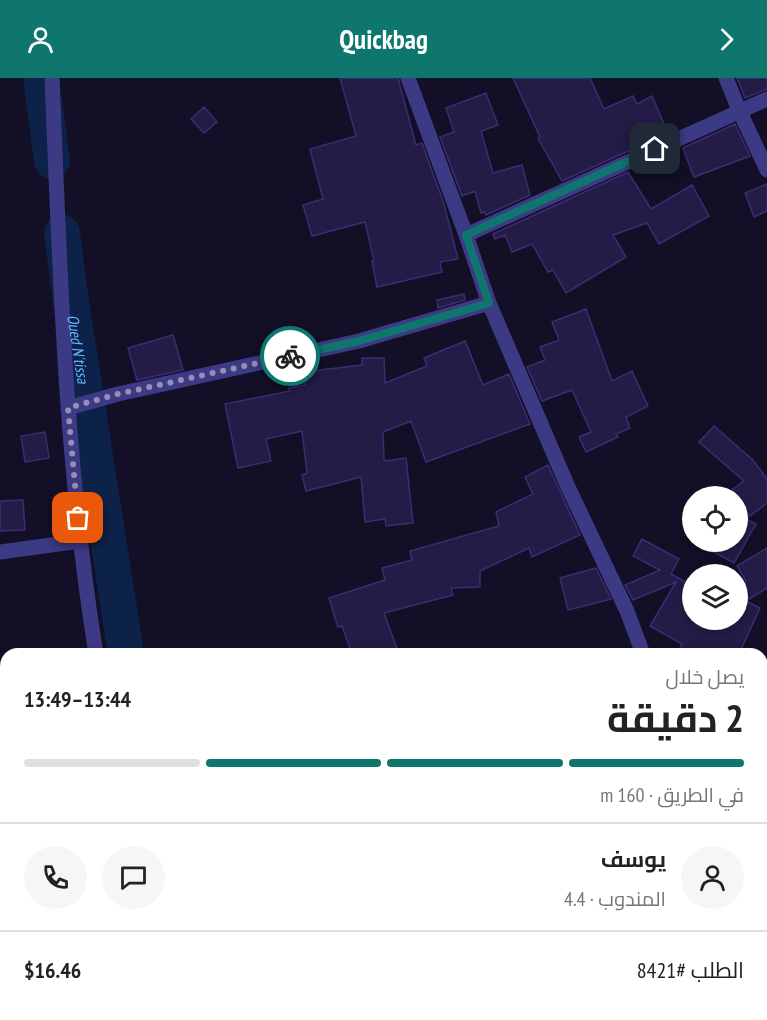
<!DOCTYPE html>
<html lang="ar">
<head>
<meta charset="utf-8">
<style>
	body { margin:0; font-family:"PT Sans Narrow",Cairo,sans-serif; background:#f6f6f6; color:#222; direction:rtl; height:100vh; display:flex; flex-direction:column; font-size:22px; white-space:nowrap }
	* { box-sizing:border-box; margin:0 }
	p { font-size:20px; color:#767676 }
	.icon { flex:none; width:33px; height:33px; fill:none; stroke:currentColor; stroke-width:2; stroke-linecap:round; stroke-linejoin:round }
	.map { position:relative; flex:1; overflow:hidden; direction:ltr }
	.details { position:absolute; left:0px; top:570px; width:768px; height:372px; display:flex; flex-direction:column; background:#fff; border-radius:18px 18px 0 0; box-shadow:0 3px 9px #0003; direction:rtl }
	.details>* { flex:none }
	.fabs { position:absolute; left:682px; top:408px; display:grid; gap:12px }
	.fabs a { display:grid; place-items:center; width:66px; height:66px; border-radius:50%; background:#fff; box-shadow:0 3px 9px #0003; font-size:30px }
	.pin { position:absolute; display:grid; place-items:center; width:51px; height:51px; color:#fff; margin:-26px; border-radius:12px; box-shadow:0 3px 9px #0006 }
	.courier { position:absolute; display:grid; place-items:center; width:60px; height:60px; margin:-30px; border:4px solid #0f766e; border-radius:50%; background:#fff; color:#222; box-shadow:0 2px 8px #0007 }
	.head em { font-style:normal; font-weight:700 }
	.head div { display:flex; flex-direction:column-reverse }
	.head { display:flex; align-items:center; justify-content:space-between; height:102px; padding:0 24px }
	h1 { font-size:39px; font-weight:700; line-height:45px }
	.bar { display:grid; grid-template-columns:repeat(4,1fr); gap:9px 6px; align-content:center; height:72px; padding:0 24px }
	.bar i { height:8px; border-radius:4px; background:#e0e0e0 }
	.bar .on { background:#0f766e }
	.bar p { grid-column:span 4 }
	.line { display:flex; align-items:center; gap:15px; padding:0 24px; border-top:2px solid #e0e0e0 }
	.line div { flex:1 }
	.round { display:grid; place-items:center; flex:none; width:63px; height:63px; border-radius:32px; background:#f6f6f6 }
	header { display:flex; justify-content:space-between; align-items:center; height:78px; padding:0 24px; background:#0f766e; color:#fff; font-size:27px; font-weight:700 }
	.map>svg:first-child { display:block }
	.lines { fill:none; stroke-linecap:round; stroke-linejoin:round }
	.river { stroke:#0c2248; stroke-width:36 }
	.building { fill:#241b47; stroke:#3b2d73; stroke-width:1.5 }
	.minor { stroke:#3d3a85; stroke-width:15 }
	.done { stroke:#948fb3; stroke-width:6; stroke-dasharray:0 10.8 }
	.route { stroke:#0f766e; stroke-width:8 }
	.labels { text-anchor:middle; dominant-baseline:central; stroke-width:4.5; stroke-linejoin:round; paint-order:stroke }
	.water-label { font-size:16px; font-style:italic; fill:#62b6ff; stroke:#130f26 }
</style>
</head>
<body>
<header><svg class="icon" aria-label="forward" viewBox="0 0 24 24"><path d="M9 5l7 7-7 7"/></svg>Quickbag<svg class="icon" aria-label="person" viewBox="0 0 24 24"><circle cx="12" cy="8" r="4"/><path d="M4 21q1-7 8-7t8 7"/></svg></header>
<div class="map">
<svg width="767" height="942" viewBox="0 0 767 942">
	<rect width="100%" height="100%" fill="#130f26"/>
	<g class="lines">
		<g class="river">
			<path d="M 41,0 L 52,83"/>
			<path id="s1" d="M 62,155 L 71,224 L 126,576"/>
			<path d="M 156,936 L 156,942"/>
		</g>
	</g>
	<path class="building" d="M 340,0 L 398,0 L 416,67 L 422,65 L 444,126 L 458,181 L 440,184 L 442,194 L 377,209 L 372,183 L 374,183 L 365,144 L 312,158 L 303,127 L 323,121 L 310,71 L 356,58 Z
		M 513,0 L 590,0 L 604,31 L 633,18 L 637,26 L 652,18 L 668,55 L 562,103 L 538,60 L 540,59 Z
		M 737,0 L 767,0 L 767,11 L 745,20 Z
		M 486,15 L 498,47 L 481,53 L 493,95 L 522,87 L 530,117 L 486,137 L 485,134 L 481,135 L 475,113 L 462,118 L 440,59 L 454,54 L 446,30 Z
		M 204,29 L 217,44 L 204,55 L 191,41 Z
		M 735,46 L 750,78 L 694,99 L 683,70 Z
		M 628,94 L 651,131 L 692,107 L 709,138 L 659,166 L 647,145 L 613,157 L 626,179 L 566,215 L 553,192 L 548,194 L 532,166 L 512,174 L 505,157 L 495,161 L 493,156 Z
		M 767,106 L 767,133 L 754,139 L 745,115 Z
		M 464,216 L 465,222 L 438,230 L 437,222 Z
		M 586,231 L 612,303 L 632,293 L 648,328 L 626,339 L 630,350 L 616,356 L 618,359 L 586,374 L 579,359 L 591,354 L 572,312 L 542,323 L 527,289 L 545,282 L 540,269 L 559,262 L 552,244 Z
		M 173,257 L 183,292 L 137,302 L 128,270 Z
		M 465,263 L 483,307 L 509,296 L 530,346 L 426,384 L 411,343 L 383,354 L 384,383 L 406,380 L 413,445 L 386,448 L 385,441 L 365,444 L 361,399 L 306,413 L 302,397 L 307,395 L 302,353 L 266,361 L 271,383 L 238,390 L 225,326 L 290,313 L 289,310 L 305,307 L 303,294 L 362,287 L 362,280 L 384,280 L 385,305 L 427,288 L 424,280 Z
		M 714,348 L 753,382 L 767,401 L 767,425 L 746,441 L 756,446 L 734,485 L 695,464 L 738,464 L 738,418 L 737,418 L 732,412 L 744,403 L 699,364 Z
		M 45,354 L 49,380 L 25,384 L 21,358 Z
		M 548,387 L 580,457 L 532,479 L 529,470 L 480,493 L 480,509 L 451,510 L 453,517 L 384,535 L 399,576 L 352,576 L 342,548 L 338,549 L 329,520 L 385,502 L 382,490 L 412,482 L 410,473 L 499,448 L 496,434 L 533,416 L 525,399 Z
		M 23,422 L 25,452 L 0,453 L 0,423 Z
		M 642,461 L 679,481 L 671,496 L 693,508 L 693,542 L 714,542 L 725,548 L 728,542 L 738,542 L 738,520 L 746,503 L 737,488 L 767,470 L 767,510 L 746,523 L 760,530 L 739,576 L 677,576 L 682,566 L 650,548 L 676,504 L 633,522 L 625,507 L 660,492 L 633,478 Z
		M 596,490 L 611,521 L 568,532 L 560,500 Z"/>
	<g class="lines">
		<path class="minor" d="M 52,0 C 60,193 65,385 96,576
			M 408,0 L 466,157 L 489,225 L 568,409 L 627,533 L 643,576
			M 726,0 L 739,32 L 767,92
			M 466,157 L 767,21
			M 68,330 L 118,316 L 359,263 L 489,225
			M 0,474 L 80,463
			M 137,936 L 137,942
			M 642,942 L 644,936"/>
	</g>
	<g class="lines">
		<path class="done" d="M 78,440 L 68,330 L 118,316 L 290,278"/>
		<path class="route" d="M 290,278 L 359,263 L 489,225 L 466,157 L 655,71"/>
	</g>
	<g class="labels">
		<g class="water-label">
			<text stroke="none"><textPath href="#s1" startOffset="117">Oued N'tissa</textPath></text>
		</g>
	</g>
</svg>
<div class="fabs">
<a><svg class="icon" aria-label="locate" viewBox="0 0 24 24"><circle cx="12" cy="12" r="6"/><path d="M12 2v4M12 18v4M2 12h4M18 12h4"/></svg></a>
<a><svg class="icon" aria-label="layers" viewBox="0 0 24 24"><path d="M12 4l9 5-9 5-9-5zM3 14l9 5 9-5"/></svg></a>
</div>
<div class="pin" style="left:78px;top:440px;background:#ea580c"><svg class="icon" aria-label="bag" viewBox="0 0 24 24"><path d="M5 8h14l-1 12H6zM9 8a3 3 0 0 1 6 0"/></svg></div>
<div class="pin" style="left:655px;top:71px;background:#1f2937"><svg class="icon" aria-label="home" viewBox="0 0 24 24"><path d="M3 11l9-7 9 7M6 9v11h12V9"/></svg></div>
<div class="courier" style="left:290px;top:278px"><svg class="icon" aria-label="bike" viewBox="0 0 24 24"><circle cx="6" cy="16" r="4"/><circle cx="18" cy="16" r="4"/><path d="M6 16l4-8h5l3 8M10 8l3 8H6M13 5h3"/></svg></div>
<section class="details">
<div class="head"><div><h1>2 دقيقة</h1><p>يصل خلال</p></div><em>13:44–13:49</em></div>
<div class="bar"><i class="on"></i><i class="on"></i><i class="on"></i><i></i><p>في الطريق · 160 m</p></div>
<div class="line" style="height:108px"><a class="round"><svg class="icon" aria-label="person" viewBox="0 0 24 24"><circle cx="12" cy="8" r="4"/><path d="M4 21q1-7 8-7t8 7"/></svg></a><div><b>يوسف</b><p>المندوب · 4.4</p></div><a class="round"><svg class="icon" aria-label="chat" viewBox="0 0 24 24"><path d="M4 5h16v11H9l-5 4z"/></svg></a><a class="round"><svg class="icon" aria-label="phone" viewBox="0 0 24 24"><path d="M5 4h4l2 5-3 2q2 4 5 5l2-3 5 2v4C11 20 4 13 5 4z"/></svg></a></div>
<div class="line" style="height:78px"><div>الطلب #8421</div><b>$16.46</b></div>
</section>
</div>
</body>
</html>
